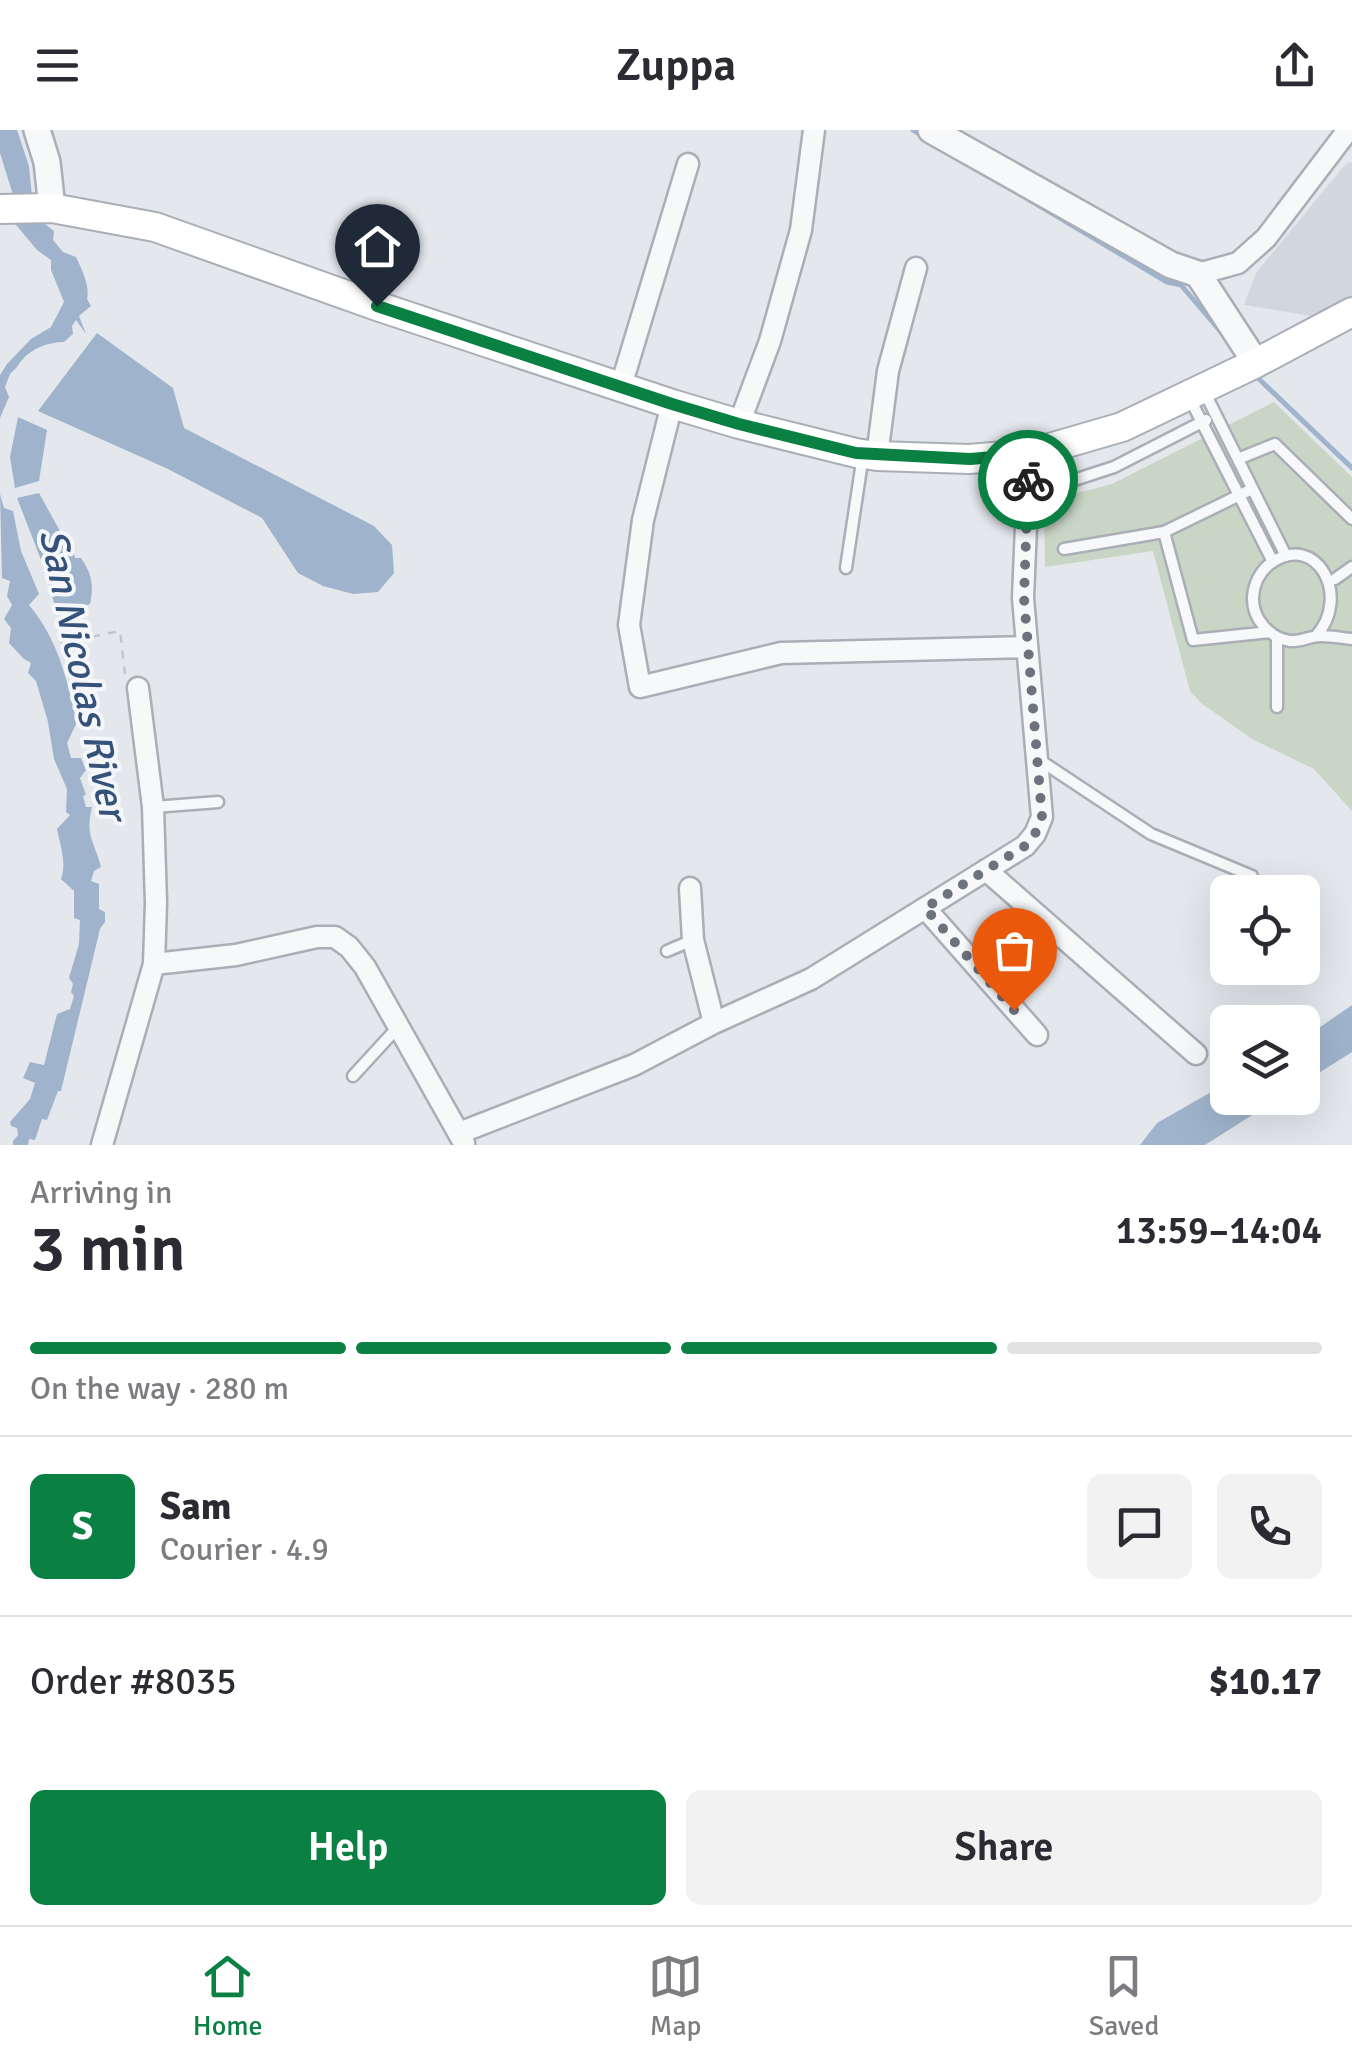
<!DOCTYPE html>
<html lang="en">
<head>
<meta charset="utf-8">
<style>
	body { margin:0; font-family:Signika,sans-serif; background:#f2f2f3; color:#2b2b33; height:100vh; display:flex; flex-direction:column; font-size:38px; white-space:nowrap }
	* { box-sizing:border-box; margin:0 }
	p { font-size:32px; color:#7c7c81 }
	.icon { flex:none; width:55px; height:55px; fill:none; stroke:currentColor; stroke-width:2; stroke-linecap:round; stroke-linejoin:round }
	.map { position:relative; height:1015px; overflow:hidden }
	.side { display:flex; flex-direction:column; background:#fff; flex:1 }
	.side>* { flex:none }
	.tools { position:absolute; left:1210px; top:745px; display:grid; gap:20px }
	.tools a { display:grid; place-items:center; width:110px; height:110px; border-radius:15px; background:#fff; box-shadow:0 10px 40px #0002; font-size:50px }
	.pin { position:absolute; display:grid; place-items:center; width:85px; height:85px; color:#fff; margin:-102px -42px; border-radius:50% 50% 50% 0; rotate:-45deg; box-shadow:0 0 10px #0007 }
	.pin .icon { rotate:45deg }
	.courier { position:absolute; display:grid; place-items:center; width:100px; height:100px; margin:-50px; border:8px solid #0b8043; border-radius:50%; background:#fff; color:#222; box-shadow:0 2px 12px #0007 }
	.overview em { font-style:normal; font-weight:600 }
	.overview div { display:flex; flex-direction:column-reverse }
	.overview { display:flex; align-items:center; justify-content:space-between; height:170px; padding:0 30px }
	h1 { font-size:65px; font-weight:600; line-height:75px }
	.bar { display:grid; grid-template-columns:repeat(4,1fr); gap:15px 10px; align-content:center; height:120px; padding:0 30px }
	.bar i { height:12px; border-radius:8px; background:#e1e1e2 }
	.bar .current { background:#0b8043 }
	.bar p { grid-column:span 4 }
	.line { display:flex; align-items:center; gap:25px; padding:0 30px; border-top:2px solid #e1e1e2 }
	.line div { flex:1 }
	.round { display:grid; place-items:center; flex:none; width:105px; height:105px; border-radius:15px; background:#f2f2f3 }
	.button { display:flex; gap:20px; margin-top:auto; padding:20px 30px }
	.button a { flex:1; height:115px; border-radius:15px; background:#0b8043; color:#fff; font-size:40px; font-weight:600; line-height:115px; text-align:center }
	.button a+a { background:#f2f2f3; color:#2b2b33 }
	header { display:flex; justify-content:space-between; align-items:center; height:130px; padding:0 30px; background:#fff; font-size:45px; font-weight:600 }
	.dock { display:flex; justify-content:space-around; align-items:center; height:140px; border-top:2px solid #e1e1e2; background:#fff; font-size:28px; color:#7c7c81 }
	.dock a { display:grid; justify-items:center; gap:5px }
	.dock .current { color:#0b8043 }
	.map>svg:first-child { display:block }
	.built { fill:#d2d6de }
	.green { fill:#c9d6c5 }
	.water { fill:#9fb4cc }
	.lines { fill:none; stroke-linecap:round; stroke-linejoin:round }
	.stream { stroke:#9fb4cc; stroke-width:5 }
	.service-casing { stroke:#a9aeb7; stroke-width:15 }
	.minor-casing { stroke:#a9aeb7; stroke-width:25 }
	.tertiary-casing { stroke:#a9aeb7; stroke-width:30 }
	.secondary-casing { stroke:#a9aeb7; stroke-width:32 }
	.path { stroke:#c2c5cb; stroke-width:2.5; stroke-dasharray:8 8; stroke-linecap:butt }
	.service { stroke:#f7f8fa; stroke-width:10 }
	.minor { stroke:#f7f8fa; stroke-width:20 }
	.tertiary { stroke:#f7f8fa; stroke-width:25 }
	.secondary { stroke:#fff; stroke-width:28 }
	.done { stroke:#6c737f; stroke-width:10; stroke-dasharray:0 18 }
	.route { stroke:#0b8043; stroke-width:12 }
	.labels { text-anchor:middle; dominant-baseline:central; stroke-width:8; stroke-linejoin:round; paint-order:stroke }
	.water-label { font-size:40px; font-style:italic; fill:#34527a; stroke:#f4f6f9 }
</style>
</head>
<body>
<header><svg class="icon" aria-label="menu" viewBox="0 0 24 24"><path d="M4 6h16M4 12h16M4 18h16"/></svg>Zuppa<svg class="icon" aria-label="share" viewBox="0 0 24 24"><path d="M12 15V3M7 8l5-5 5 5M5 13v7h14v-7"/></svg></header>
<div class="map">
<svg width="1352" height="1015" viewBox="0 0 1352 1015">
	<rect width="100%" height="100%" fill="#e4e7ec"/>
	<path class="built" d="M 1350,32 L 1352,33 L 1352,168 L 1317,187 L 1244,175 L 1256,143 L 1344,36 Z"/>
	<path class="green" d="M 1274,272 L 1352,347 L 1352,681 L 1314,639 L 1252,609 L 1201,573 L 1190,561 L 1153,421 L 1045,437 L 1044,372 L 1112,354 Z"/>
	<path class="water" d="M 0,0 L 17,0 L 29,36 L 32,66 L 13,65 L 0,23 Z
		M 12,90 L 41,91 L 54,101 L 53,110 L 63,122 L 76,127 C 82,140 90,155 87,169 L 91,176 L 79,186 L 86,204 L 76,190 L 72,196 L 73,204 L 64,212 C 49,212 32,218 22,230 C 18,235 15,240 10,244 L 5,257 L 9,267 L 0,288 L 0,245 L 7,234 L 31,209 L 51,197 L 64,172 L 51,140 L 51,130 L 37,120 Z
		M 97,203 L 173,258 L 184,298 L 374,396 L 392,415 L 394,443 L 378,462 L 353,464 L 323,456 L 298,443 L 262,388 L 168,339 L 38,281 Z
		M 18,287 L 47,300 L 39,351 L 15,358 L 10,327 Z
		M 39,363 L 61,403 L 70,409 L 75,428 L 81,428 C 92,444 94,455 90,474 L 74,480 L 56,480 L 45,440 L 17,368 Z
		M 0,364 L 4,378 L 13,381 L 21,421 L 39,464 L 29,475 C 59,511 66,548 77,592 L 67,613 L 71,628 L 81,628 L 86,640 L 80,648 L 86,665 L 83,666 L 86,677 L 92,677 C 85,706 94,710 101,737 L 94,741 L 91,751 L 99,754 L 99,779 L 105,782 L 105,792 L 100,799 L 61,961 L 58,961 L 47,990 L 42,989 L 35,1010 L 29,1009 L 28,1015 L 13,1015 L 13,1011 L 18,1005 L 17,998 L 11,996 L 10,992 L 30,969 L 35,953 L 23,948 L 30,932 L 44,935 L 57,884 L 70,879 L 74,866 L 71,862 L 73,854 L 69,848 L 79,814 L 80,790 L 74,788 L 74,761 L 61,749 C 67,733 60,715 57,699 L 70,685 L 66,682 L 67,659 L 54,629 L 48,592 L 36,551 L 28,543 L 31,533 L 24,529 L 9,513 L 11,498 L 4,489 L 12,475 L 7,466 L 10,451 L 2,448 Z
		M 1352,875 L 1352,922 L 1303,953 L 1303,909 Z
		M 1227,953 L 1228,968 L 1279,968 L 1205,1015 L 1140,1015 L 1157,993 Z"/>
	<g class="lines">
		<path class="stream" d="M 913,0 L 923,6
			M 1018,63 L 1167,152 L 1181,155 L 1221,202
			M 1259,249 L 1352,338"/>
		<g class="service-casing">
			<path id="service" d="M 1204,261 L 1286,426
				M 1189,267 L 1273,432
				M 1238,329 L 1275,314 L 1352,389
				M 1068,352 L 1114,337 L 1206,290
				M 1164,402 L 1193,510 L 1270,502
				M 1064,419 L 1164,402 L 1252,359
				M 846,438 L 863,325
				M 1335,449 L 1352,437
				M 1316,506 C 1352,466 1316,401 1271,433 C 1260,441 1254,454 1253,467 C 1252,488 1269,508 1290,511 C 1301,512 1310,506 1321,506 C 1331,506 1342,508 1352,509
				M 1277,577 L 1277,507
				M 1038,629 L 1151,704 L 1252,746
				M 154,677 L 218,672
				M 667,821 L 693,810
				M 353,946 L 398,897"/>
		</g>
		<g class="minor-casing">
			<path id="minor" d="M 1198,144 L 1238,133 L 1266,108 L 1348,0
				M 621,256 L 688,34
				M 672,274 L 643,390 L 629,495 L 640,557 L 781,523 L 1026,517
				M 739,294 L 770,211 L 801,100 L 814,0
				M 877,326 L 888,241 L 916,138
				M 986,740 L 1196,924
				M 690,758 L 693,810 L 714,893
				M 925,778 L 1037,905
				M 154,834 L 236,825 L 317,807 L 335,807 L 349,817 L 365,837 L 464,1013
				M 459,1003 L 634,935 L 714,893 L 811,849 L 1025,716 L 1035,704 L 1042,687 L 1023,468 L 1029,324
				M 102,1015 L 154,834 L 156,773 L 153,677 L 138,558"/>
		</g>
		<g class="tertiary-casing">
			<path id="tertiary" d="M 37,0 L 47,32 L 52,78
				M 931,0 L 1171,135 L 1198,144 L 1256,233"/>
		</g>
		<g class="secondary-casing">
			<path id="secondary" d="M 0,79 L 52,78 L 155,97 L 377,176 L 672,274 L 739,294 L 856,323 L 877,326 L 969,329 L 1029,324 L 1122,297 L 1256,233 L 1352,182"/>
		</g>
		<path class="path" d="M 61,513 L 120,501 L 125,544"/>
		<use href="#service" class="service"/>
		<use href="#minor" class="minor"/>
		<use href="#tertiary" class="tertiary"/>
		<use href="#secondary" class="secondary"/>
	</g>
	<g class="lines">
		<path class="done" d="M 1014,880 L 925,778 L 1025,716 L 1035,704 L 1042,687 L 1024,468 L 1028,350"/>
		<path class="route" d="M 377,176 L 672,274 L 739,294 L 856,323 L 970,329 L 1029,324 L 1028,350"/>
	</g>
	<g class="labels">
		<g class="water-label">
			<text transform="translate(83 544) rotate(78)">San Nicolas River</text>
		</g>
	</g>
</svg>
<div class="tools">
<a><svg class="icon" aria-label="locate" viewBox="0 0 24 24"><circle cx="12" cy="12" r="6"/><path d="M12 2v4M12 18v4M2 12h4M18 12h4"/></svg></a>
<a><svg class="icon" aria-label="layers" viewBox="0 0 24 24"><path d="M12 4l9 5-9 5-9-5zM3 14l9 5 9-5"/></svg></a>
</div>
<div class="pin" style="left:1014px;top:880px;background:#ea580c"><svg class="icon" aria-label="bag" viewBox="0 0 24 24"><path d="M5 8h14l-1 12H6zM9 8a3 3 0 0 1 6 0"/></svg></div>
<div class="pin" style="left:377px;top:176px;background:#1f2937"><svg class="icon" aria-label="home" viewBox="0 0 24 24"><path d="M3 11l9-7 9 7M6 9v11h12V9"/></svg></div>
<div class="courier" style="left:1028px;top:350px"><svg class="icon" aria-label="bike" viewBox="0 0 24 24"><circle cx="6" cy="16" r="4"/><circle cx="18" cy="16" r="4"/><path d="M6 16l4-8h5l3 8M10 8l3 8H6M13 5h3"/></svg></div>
</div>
<section class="side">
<div class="overview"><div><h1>3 min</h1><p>Arriving in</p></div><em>13:59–14:04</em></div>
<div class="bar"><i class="current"></i><i class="current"></i><i class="current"></i><i></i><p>On the way · 280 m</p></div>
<div class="line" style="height:180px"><b class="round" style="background:#0b8043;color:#fff">S</b><div><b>Sam</b><p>Courier · 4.9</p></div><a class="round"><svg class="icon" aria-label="chat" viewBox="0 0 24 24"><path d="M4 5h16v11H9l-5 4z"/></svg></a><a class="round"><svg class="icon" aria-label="phone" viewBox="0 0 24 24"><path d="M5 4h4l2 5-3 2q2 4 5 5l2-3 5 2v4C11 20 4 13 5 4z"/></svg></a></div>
<div class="line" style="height:130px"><div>Order #8035</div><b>$10.17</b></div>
<div class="button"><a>Help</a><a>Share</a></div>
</section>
<nav class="dock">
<a class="current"><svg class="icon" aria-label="home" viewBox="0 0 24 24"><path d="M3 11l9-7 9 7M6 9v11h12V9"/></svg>Home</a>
<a><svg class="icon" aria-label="map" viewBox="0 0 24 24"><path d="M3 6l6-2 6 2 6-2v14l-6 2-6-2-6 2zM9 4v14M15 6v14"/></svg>Map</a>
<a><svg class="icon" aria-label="saved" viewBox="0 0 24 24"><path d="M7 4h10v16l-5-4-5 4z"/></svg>Saved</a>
</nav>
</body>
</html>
